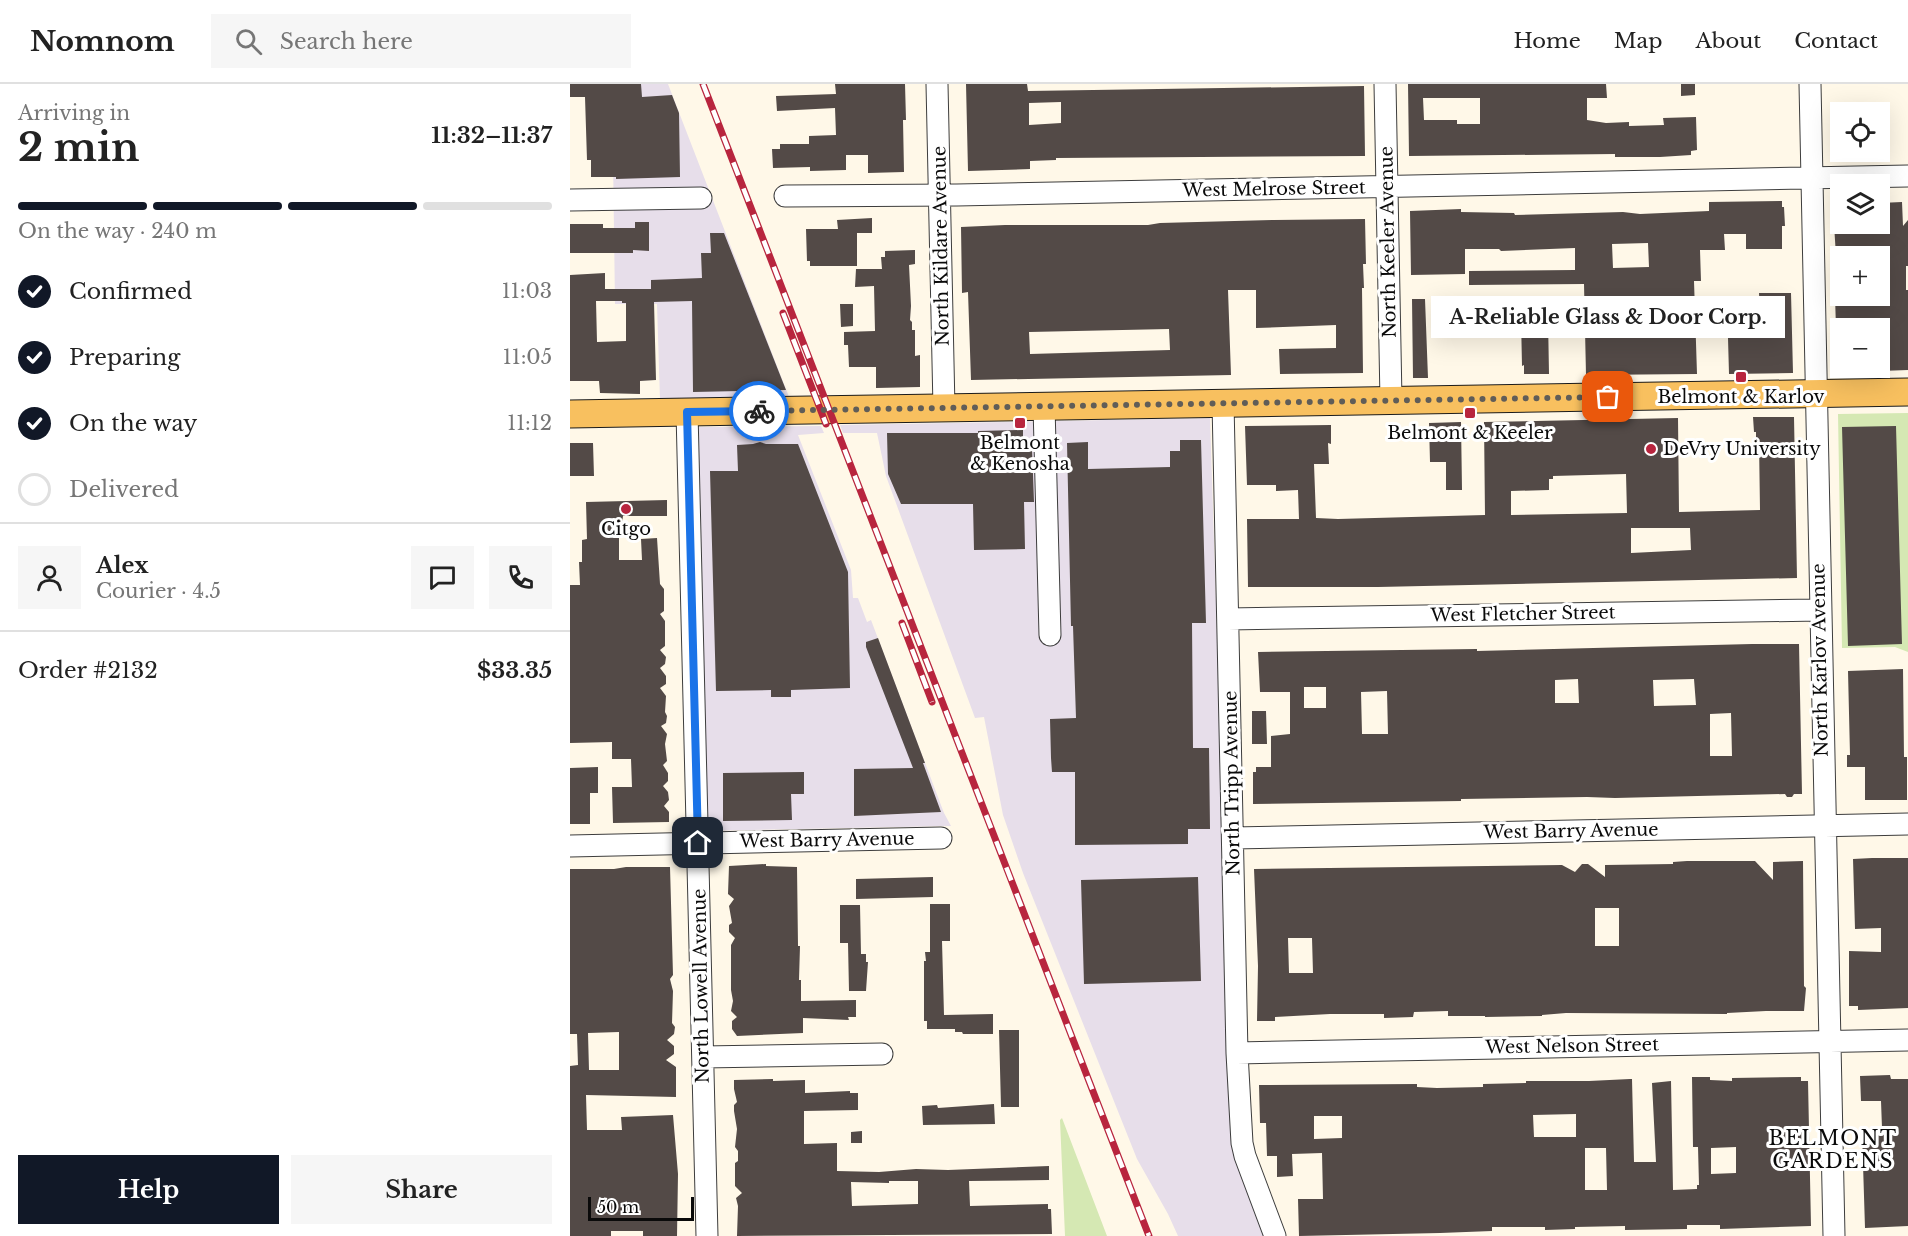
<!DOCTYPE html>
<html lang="en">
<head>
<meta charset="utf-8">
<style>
	body { margin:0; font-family:"Libre Baskerville",serif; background:#f6f6f6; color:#222; height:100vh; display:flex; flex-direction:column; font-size:22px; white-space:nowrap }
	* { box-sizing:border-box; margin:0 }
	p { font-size:20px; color:#767676 }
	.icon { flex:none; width:33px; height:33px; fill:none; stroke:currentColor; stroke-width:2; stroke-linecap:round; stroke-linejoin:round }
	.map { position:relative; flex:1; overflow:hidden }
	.drawer { display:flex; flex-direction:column; background:#fff; width:570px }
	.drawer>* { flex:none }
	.controls { position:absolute; left:1260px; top:18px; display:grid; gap:12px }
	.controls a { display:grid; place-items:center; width:60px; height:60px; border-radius:0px; background:#fff; box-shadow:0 6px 24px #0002; font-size:30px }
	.scale { position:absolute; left:18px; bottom:15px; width:106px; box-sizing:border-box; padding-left:6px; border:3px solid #0a0a0a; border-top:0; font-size:16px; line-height:21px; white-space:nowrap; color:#0a0a0a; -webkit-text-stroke:4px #fff; paint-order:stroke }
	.pin { position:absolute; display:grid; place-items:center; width:51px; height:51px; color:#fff; margin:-26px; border-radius:12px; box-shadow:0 3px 9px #0006 }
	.courier { position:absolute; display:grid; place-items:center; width:60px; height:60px; margin:-30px; border:4px solid #1a73e8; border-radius:50%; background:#fff; color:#222; box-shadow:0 2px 8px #0007 }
	.bubble { position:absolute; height:42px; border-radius:0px; background:#fff; box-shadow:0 6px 24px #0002; font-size:20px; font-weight:700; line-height:42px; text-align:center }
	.head em { font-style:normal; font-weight:700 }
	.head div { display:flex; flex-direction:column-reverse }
	.head { display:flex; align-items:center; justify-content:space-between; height:102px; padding:0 18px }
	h1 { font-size:39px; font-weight:700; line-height:45px }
	.bar { display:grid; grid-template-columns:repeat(4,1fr); gap:9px 6px; align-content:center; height:72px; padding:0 18px }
	.bar i { height:8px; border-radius:4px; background:#e0e0e0 }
	.bar .selected { background:#111827 }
	.bar p { grid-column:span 4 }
	.line { display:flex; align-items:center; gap:15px; padding:0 18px; border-top:2px solid #e0e0e0 }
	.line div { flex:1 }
	.round { display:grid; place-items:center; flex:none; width:63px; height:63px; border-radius:0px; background:#f6f6f6 }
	ol { padding:0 18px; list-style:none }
	li { display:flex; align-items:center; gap:18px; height:66px }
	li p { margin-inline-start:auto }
	li .icon { padding:6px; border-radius:50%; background:#111827; color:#fff; stroke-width:4 }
	li:last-child { color:#767676 }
	li i { width:33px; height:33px; border:3px solid #e0e0e0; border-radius:50% }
	.button { display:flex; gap:12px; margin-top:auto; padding:12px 18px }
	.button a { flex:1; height:69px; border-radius:0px; background:#111827; color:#fff; font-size:24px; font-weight:700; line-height:69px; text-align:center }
	.button a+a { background:#f6f6f6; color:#222 }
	header { display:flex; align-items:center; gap:36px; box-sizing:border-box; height:84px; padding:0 30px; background:#fff; border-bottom:2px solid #e0e0e0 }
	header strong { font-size:28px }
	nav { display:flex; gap:33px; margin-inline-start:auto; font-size:21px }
	.search { width:420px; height:54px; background:#f6f6f6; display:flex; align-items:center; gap:15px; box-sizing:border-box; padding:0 21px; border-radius:0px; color:#767676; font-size:22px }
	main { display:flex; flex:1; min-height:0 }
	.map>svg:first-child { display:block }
	.industrial { fill:#e7deea }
	.green { fill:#d5e8b3 }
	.building { fill:#534a47; fill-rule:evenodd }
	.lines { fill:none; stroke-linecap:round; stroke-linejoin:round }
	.minor-casing { stroke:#3d3d3d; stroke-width:23 }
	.major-casing { stroke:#1b1b1b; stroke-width:29 }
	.minor { stroke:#fff; stroke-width:21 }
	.major { stroke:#f8c05f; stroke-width:27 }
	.rail-casing { stroke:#b8253e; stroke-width:7 }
	.rail { stroke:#fff; stroke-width:4.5; stroke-dasharray:14; stroke-linecap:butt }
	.done { stroke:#605d58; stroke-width:6; stroke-dasharray:0 10.8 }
	.route { stroke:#1a73e8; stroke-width:8 }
	.poi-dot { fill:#b8253e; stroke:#fff; stroke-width:2 }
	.labels { text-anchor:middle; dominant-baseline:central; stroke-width:6; stroke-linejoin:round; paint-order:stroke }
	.street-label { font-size:18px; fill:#0a0a0a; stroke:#fff }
	.poi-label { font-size:18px; fill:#0a0a0a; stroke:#fff }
	.neighbourhood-label { font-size:20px; letter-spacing:1.5px; fill:#0a0a0a; stroke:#fff }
</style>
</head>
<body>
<header>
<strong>Nomnom</strong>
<div class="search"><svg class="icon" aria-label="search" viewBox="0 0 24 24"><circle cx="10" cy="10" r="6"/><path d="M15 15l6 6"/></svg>Search here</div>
<nav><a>Home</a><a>Map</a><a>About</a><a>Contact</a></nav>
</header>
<main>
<section class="drawer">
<div class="head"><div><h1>2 min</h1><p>Arriving in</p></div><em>11:32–11:37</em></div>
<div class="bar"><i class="selected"></i><i class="selected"></i><i class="selected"></i><i></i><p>On the way · 240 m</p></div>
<ol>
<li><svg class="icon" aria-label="check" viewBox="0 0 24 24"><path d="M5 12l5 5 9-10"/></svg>Confirmed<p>11:03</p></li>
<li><svg class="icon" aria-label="check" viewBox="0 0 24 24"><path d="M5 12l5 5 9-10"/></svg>Preparing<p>11:05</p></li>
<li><svg class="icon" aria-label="check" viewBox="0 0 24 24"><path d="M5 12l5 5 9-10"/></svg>On the way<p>11:12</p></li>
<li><i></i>Delivered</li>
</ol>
<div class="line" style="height:108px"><a class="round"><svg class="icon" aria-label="person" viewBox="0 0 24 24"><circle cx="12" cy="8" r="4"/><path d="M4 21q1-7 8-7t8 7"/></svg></a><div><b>Alex</b><p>Courier · 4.5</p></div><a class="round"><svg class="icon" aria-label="chat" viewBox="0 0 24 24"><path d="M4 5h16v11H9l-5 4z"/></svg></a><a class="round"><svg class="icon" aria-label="phone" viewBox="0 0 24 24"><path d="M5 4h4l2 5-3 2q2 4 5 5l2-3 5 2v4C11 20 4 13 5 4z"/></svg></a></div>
<div class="line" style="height:78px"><div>Order #2132</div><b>$33.35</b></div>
<div class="button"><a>Help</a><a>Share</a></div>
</section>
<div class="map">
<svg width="1338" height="1152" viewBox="0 0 1338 1152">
	<rect width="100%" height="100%" fill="#fff8e8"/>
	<path class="industrial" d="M 42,0 L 98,0 L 219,313 L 90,316 L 87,220 L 45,220 Z
		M 640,334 L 664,1071 L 695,1152 L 608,1152 L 598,1130 L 567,1075 L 453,789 L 433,731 L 414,633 L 405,634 L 316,392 L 307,349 L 273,349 L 270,341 Z
		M 251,342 L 254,349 L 228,351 L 281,486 L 283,514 L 288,514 L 297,538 L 301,536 L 374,729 L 381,742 L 136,747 L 126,343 Z"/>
	<path class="green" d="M 1338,329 L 1338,568 L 1325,563 L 1272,564 L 1268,330 Z
		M 492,1034 L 537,1152 L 495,1152 L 490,1036 Z"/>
	<path class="building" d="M 0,0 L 71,0 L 72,13 L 102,11 L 109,29 L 110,93 L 46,95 L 46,93 L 21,93 L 21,76 L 17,76 L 15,13 L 0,13 Z
		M 265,0 L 335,0 L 336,36 L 333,36 L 334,88 L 298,89 L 298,71 L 276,71 L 276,86 L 240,87 L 240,83 L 203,84 L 202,65 L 210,65 L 210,60 L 239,60 L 239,52 L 266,51 L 265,24 L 207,27 L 206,12 L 266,10 Z
		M 396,0 L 457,0 L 458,7 L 794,2 L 795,72 L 486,74 L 486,76 L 460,77 L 460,85 L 398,87 ZM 491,18 L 491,39 L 459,41 L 459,19 Z
		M 838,0 L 1036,0 L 1037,14 L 1017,14 L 1017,36 L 1036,39 L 1059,38 L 1059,42 L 1094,41 L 1093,34 L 1126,33 L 1127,66 L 1121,67 L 1121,71 L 1090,73 L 1045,73 L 1045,70 L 839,72 ZM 853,14 L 910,14 L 910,40 L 887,40 L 887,36 L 854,36 Z
		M 1111,0 L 1125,0 L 1125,11 L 1111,12 Z
		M 1212,117 L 1212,123 L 1214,123 L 1215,142 L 1212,142 L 1212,165 L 1176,165 L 1176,150 L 1154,150 L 1155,166 L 1130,166 L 1131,197 L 1124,197 L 1127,290 L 1016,291 L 1014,200 L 899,201 L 899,187 L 1005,186 L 1005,164 L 931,167 L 929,165 L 895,165 L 895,190 L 841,191 L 840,127 L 891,125 L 891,128 L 944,129 L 945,131 L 1053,128 L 1070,130 L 1139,127 L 1139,118 ZM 1078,159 L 1079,183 L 1043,184 L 1042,160 Z
		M 1332,118 L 1333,142 L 1338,136 L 1338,182 L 1336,182 L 1336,206 L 1338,206 L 1338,286 L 1310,287 L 1310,244 L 1266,244 L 1265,212 L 1310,212 L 1310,163 L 1287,164 L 1287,172 L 1266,172 L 1264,140 L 1310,140 L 1310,119 Z
		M 302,134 L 302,149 L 287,149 L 287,182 L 240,182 L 240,177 L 237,177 L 236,145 L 268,145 L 267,136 Z
		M 795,135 L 796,180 L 793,180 L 794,204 L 792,204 L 793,289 L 710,290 L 709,265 L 766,264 L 766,241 L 686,244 L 686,206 L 658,206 L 661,291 L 401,296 L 398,208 L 392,209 L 391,143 L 435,141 L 578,141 L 590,139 L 704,136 ZM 599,245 L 600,266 L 460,270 L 459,248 Z
		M 65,138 L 79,138 L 79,167 L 63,166 L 63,169 L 0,169 L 0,140 L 33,140 L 33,144 L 65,144 Z
		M 140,149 L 154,149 L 216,306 L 123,308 L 122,217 L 84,218 L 86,296 L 70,297 L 70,310 L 30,309 L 29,297 L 0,297 L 0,191 L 35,189 L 35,205 L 81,205 L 81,196 L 132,194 L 131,169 L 141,169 ZM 26,217 L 52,217 L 52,219 L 56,219 L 56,257 L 27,258 Z
		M 345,166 L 345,180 L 339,181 L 341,222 L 340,236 L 342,238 L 342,246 L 345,246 L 345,272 L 350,271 L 350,303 L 306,304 L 306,283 L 279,283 L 278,261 L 274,261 L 274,248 L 305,247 L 304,202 L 285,203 L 286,185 L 312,185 L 311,173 L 315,173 L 315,167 Z
		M 1189,209 L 1221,209 L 1223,289 L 1159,290 L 1158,254 L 1191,253 Z
		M 842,215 L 855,215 L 858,294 L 843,294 Z
		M 270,220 L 283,220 L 283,242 L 271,243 Z
		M 951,234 L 978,234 L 979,290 L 954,290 L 954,281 L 952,282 Z
		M 1183,333 L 1224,333 L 1227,494 L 808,503 L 678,503 L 677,435 L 729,435 L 728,406 L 706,407 L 706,401 L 677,401 L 675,342 L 761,341 L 761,360 L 758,359 L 759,380 L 744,380 L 746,434 L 768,435 L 915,431 L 914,338 L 1108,334 L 1109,428 L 1190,426 L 1189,357 L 1186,356 L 1186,348 L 1184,348 ZM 1056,390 L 1057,429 L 941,431 L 941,407 L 979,406 L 979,395 L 983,395 L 983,392 ZM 1061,444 L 1120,444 L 1121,466 L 1061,469 Z
		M 891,338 L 892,406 L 876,406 L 876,378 L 860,378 L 859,339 Z
		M 1326,342 L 1332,560 L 1278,562 L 1272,343 Z
		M 453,346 L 453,364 L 462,364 L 464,418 L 454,418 L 455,465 L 404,466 L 403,420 L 331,420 L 318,390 L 317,349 L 408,349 L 408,347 Z
		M 610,356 L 631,356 L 636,539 L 622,539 L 623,664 L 639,664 L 640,745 L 618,745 L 618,760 L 505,761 L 505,688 L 482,688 L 481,674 L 480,635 L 506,634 L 503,542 L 501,542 L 497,359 L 518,358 L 518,385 L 600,383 L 600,367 L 610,367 Z
		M 190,358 L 196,360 L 228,360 L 278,488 L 280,604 L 221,606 L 221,613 L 201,613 L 201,606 L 146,607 L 140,387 L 168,387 L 167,361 L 183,360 Z
		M 0,359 L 23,359 L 24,392 L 0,392 Z
		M 97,416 L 97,432 L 53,432 L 52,439 L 49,439 L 49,476 L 72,476 L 71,455 L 87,454 L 90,500 L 94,505 L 94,527 L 90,530 L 95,537 L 95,562 L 90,566 L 96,573 L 95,580 L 90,584 L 96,592 L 96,600 L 90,604 L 96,612 L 95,628 L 97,632 L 96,639 L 91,642 L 97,650 L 95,660 L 97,677 L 93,681 L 98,689 L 98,697 L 93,702 L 98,708 L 99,716 L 94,722 L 99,728 L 99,738 L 43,739 L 42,703 L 62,703 L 61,675 L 42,675 L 42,658 L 0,659 L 0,501 L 10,501 L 9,478 L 12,478 L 12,456 L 17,455 L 16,418 Z
		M 308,554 L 355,679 L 353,679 L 371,728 L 284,732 L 284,685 L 343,684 L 296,563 L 296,558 Z
		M 1182,560 L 1229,560 L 1232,710 L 1224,710 L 1222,713 L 1217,713 L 1215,710 L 1045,714 L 1017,713 L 891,715 L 891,717 L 683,720 L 683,688 L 686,688 L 686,683 L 701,683 L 701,652 L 720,650 L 720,608 L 690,608 L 688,568 L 907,565 L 907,567 ZM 1008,595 L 1009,619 L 985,619 L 985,596 ZM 1124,595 L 1126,621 L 1084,622 L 1083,596 ZM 734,603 L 756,603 L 756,624 L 734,624 ZM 817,607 L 818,650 L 792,650 L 791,608 ZM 1161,629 L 1162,672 L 1140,672 L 1140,630 Z
		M 1333,585 L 1334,673 L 1337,673 L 1337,716 L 1295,716 L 1295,683 L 1277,683 L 1277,671 L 1280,671 L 1278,587 Z
		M 682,627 L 696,627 L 697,660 L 682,660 Z
		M 28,683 L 28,709 L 20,709 L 20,740 L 0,740 L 0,684 Z
		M 234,688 L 234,710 L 221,710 L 222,736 L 153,737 L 153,689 Z
		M 1302,774 L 1338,774 L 1338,924 L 1288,926 L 1288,922 L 1279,922 L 1279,867 L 1311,868 L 1311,844 L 1285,845 L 1283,775 Z
		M 1117,777 L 1185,777 L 1203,796 L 1203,778 L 1233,777 L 1234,902 L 1236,904 L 1234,927 L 1196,927 L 1157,929 L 1157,930 L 996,929 L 972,931 L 972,932 L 915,933 L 915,932 L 878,932 L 878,927 L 844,928 L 843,933 L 814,934 L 814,930 L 760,930 L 705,933 L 705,937 L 687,937 L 688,882 L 684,785 L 992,781 L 1005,788 L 1012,780 L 1018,780 L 1035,793 L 1035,781 L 1103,780 L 1103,778 ZM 1025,824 L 1049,824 L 1049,862 L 1025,862 ZM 718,854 L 742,854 L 743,889 L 719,889 Z
		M 196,780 L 196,782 L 227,783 L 228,862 L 230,862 L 229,896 L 231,896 L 231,917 L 286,916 L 286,933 L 278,933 L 279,936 L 233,934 L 233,949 L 167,952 L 162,945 L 162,937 L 167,933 L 161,927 L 163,917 L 161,906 L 161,861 L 165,854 L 159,848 L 159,841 L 162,839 L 159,822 L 164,815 L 158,810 L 159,782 Z
		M 56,783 L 100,783 L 103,891 L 100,895 L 103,907 L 102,939 L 105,943 L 104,950 L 97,956 L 104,962 L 104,970 L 96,976 L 106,983 L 106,1013 L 16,1011 L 17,1046 L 52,1046 L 51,1033 L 103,1031 L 108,1090 L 107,1152 L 73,1152 L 73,1147 L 41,1147 L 41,1152 L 0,1152 L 0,982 L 8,981 L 7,950 L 0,950 L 0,785 L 44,785 ZM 49,948 L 49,986 L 19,986 L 18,949 Z
		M 363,793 L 363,813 L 286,815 L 286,795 Z
		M 628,793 L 631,897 L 514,900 L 511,796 Z
		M 360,820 L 380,820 L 380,857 L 372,857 L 374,931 L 423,930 L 423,950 L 393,950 L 392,948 L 385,948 L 385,945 L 357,945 L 357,937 L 354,937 L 354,877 L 356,877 L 355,868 L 360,868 Z
		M 270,821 L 290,821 L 291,870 L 296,870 L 296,878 L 298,878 L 296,907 L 279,907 L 278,859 L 270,859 Z
		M 429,946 L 449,946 L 449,1023 L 431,1023 Z
		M 1320,991 L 1321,995 L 1338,995 L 1338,1142 L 1295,1144 L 1292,1048 L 1311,1048 L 1312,1044 L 1311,1017 L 1291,1017 L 1290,992 Z
		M 1122,993 L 1140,993 L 1140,996 L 1162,997 L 1162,994 L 1231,993 L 1231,997 L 1238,997 L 1241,1142 L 1150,1145 L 1150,1141 L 1117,1141 L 1117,1145 L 1055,1146 L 1055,1142 L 1005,1143 L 1005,1145 L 975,1146 L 975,1143 L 922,1143 L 922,1147 L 870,1149 L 729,1152 L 728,1115 L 753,1115 L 752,1069 L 722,1070 L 723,1092 L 707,1093 L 707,1072 L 697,1072 L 696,1039 L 690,1039 L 689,1001 L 847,1000 L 847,1003 L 867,1004 L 913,1003 L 913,1000 L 956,999 L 956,997 L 1019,997 L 1060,995 L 1062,995 L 1064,1078 L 1086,1078 L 1082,999 L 1101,997 L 1103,1106 L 1127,1105 L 1127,1101 L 1129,1101 L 1128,1063 L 1123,1063 ZM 1006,1030 L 1006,1053 L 964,1053 L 963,1031 ZM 744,1032 L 772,1032 L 772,1054 L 744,1055 ZM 1166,1063 L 1166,1089 L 1141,1090 L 1141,1064 ZM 1015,1064 L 1036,1064 L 1037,1106 L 1015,1106 Z
		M 203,995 L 203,997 L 235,996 L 235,1009 L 280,1007 L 280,1009 L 288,1009 L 288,1026 L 234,1027 L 234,1060 L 267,1059 L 267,1087 L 309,1088 L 346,1085 L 378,1086 L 479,1082 L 479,1096 L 399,1097 L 400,1122 L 478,1120 L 478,1125 L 481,1125 L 482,1150 L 167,1152 L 168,1122 L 166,1114 L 172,1109 L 165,1102 L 165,1079 L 168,1077 L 168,1067 L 165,1063 L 167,1045 L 164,1027 L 164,1021 L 167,1018 L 164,1005 L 164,996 ZM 319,1097 L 348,1097 L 348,1120 L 282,1122 L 281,1098 L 319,1099 Z
		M 424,1020 L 425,1040 L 353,1041 L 352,1022 L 367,1021 L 368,1024 Z
		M 292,1047 L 292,1059 L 281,1059 L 281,1048 Z"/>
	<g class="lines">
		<g class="minor-casing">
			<path id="minor" d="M 367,0 L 374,324
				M 815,0 L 821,316
				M 1240,0 L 1264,1152
				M 215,112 L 387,111 L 1338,92
				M 0,116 L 131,114
				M 653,319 L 667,969 L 672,1059 L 675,1072 L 705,1152
				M 474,322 L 480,551
				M 117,328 L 137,1152
				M 658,535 L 1249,526
				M 663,754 L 1338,740
				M 0,762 L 371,754
				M 667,969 L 1338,956
				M 133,973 L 312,970"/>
		</g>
		<g class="major-casing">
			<path id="major" d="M 0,330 L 1338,308"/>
		</g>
		<use href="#minor" class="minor"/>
		<use href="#major" class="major"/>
		<g class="rail-casing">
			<path id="rail" d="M 133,0 L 579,1152
				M 213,229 L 256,340
				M 332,539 L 362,618"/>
		</g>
		<use href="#rail" class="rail"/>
	</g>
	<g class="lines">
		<path class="done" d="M 189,327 L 1038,313"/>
		<path class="route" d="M 128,759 L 117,328 L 189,327"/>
	</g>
	<g class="poi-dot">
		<rect x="1165" y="287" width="12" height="12" rx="3"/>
		<rect x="894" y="323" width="12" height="12" rx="3"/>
		<rect x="444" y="333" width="12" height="12" rx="3"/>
		<circle cx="1081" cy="365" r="6"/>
		<circle cx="56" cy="425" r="6"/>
	</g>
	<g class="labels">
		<g class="street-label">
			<text transform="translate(704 105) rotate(-1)">West Melrose Street</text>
			<text transform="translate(818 158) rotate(-91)">North Keeler Avenue</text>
			<text transform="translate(371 162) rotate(-91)">North Kildare Avenue</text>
			<text transform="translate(953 530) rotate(-1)">West Fletcher Street</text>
			<text transform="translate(1250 576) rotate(-91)">North Karlov Avenue</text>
			<text transform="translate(662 699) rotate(-91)">North Tripp Avenue</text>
			<text transform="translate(1001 747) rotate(-1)">West Barry Avenue</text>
			<text transform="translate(257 756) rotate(-1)">West Barry Avenue</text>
			<text transform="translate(131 902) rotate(-91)">North Lowell Avenue</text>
			<text transform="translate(1002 962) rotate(-1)">West Nelson Street</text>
		</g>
		<g class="poi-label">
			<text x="1171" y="313">Belmont &amp; Karlov</text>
			<text x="900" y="349">Belmont &amp; Keeler</text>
			<text x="450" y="359">Belmont<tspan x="450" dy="21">&amp; Kenosha</tspan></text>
			<text x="1093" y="365" text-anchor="start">DeVry University</text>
			<text x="56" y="445">Citgo</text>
		</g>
		<g class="neighbourhood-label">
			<text x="1263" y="1054">BELMONT<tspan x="1263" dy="23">GARDENS</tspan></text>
		</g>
	</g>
</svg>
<div class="controls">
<a><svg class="icon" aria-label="locate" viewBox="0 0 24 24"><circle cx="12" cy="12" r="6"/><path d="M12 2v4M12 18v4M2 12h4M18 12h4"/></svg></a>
<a><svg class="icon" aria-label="layers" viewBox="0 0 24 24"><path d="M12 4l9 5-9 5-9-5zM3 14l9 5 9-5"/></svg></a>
<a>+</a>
<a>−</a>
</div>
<div class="scale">50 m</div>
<div class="pin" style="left:1038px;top:313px;background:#ea580c"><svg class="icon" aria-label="bag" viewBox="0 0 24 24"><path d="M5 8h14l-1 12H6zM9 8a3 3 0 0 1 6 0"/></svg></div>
<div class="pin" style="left:128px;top:759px;background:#1f2937"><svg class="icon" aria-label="home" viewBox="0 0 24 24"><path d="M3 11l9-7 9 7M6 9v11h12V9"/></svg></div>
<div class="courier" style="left:189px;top:327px"><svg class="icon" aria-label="bike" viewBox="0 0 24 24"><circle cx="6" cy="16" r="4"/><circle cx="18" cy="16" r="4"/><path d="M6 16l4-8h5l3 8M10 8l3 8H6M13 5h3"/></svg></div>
<div class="bubble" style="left:861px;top:212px;width:354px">A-Reliable Glass &amp; Door Corp.</div>
</div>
</main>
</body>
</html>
